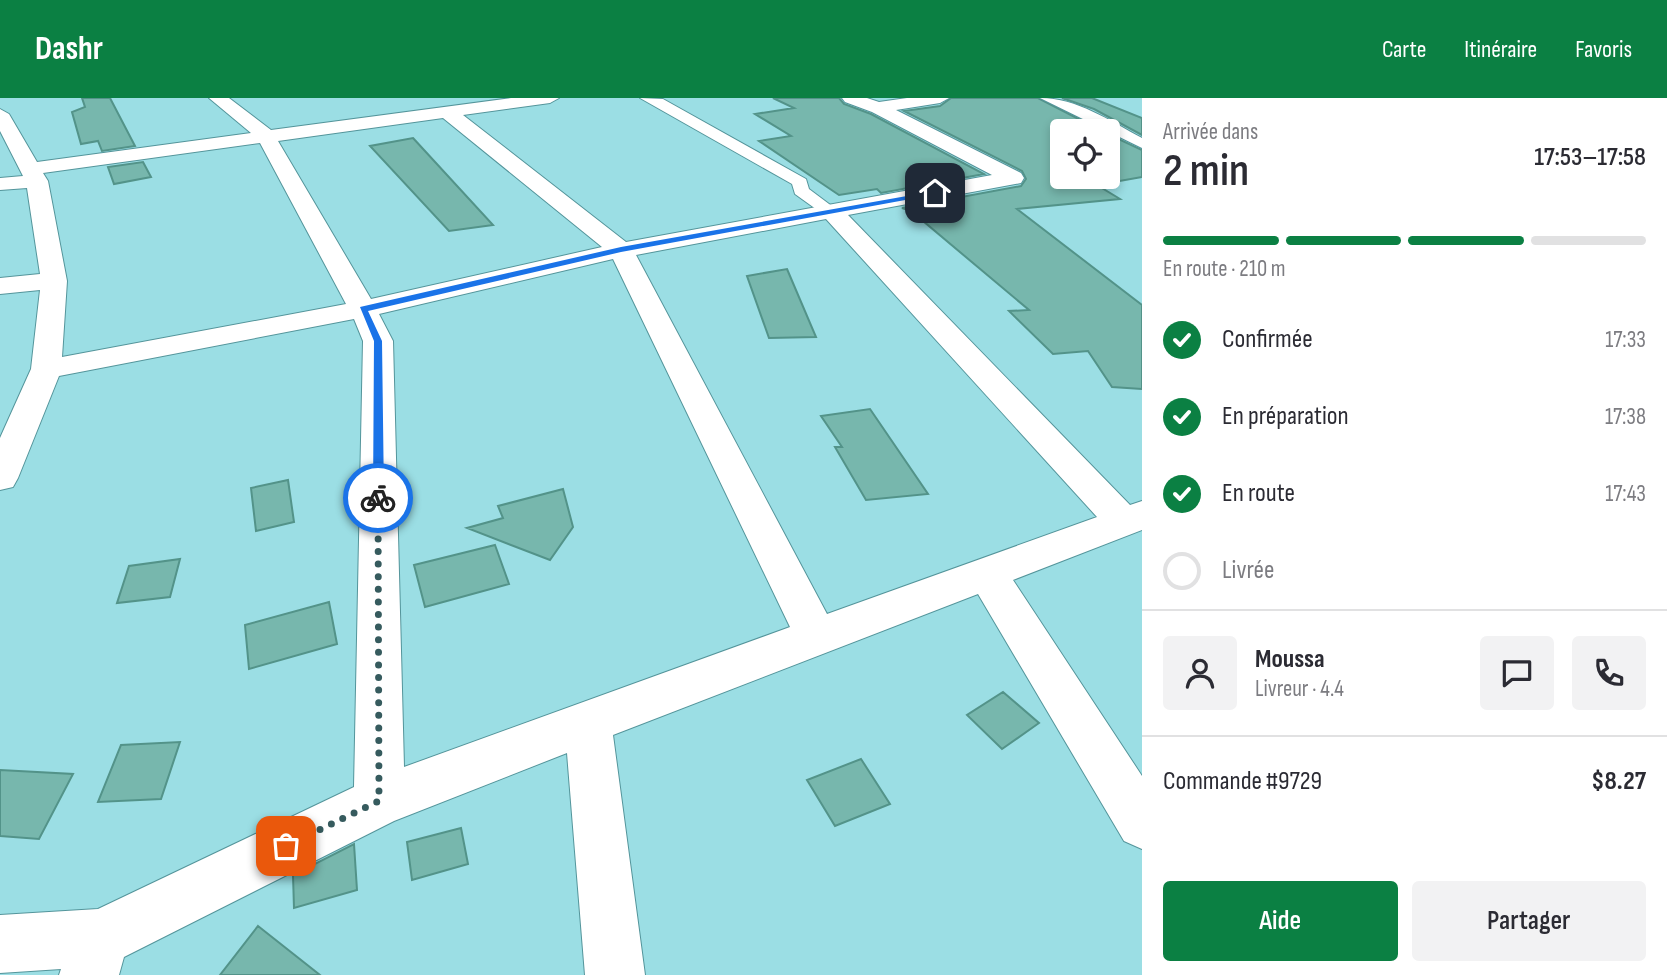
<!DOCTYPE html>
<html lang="fr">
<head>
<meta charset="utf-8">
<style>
	body { margin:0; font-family:"Sofia Sans Condensed",sans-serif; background:#f2f2f3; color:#2b2b33; height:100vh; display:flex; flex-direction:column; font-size:26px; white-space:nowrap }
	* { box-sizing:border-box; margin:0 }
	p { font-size:23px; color:#7c7c81 }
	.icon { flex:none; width:38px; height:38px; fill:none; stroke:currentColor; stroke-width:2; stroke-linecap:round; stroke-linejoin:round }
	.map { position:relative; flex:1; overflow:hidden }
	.sheet { display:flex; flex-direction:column; background:#fff; width:525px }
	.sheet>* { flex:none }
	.fabs { position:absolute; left:1050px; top:21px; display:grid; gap:14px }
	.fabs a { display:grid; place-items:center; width:70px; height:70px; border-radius:7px; background:#fff; box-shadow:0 4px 10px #0003; font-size:35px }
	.pin { position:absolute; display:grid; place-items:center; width:60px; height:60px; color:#fff; margin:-30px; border-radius:14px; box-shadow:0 4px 10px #0006 }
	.courier { position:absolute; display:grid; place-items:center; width:70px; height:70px; margin:-35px; border:5px solid #1a73e8; border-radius:50%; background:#fff; color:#222; box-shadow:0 2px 9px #0007 }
	.headline em { font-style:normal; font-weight:600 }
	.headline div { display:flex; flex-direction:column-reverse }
	.headline { display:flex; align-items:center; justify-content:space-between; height:119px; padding:0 21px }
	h1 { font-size:46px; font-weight:600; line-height:52px }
	.bar { display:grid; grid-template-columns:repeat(4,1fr); gap:10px 7px; align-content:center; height:84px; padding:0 21px }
	.bar i { height:9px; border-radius:5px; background:#e1e1e2 }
	.bar .active { background:#0b8043 }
	.bar p { grid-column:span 4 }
	.line { display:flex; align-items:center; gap:18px; padding:0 21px; border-top:2px solid #e1e1e2 }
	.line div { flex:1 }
	.round { display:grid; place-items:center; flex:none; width:74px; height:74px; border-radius:7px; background:#f2f2f3 }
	ol { padding:0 21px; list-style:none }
	li { display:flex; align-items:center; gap:21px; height:77px }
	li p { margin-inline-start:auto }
	li .icon { padding:7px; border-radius:50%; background:#0b8043; color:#fff; stroke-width:4 }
	li:last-child { color:#7c7c81 }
	li i { width:38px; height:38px; border:4px solid #e1e1e2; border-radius:50% }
	.action { display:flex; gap:14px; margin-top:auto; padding:14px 21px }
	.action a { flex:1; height:80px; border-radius:7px; background:#0b8043; color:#fff; font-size:28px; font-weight:600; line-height:80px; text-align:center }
	.action a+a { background:#f2f2f3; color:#2b2b33 }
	header { display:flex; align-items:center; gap:42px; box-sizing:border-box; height:98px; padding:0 35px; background:#0b8043; color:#fff }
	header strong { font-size:33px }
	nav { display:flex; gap:38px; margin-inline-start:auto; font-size:24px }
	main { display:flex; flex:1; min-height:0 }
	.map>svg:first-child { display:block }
	.building { fill:#77b7ad; stroke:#539389; stroke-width:2 }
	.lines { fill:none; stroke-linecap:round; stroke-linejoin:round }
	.service-casing { stroke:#54959b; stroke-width:2 }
	.minor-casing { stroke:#54959b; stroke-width:2 }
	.service { fill:#fff; fill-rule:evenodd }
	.minor { fill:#fff; fill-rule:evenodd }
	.route { fill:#1a73e8 }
	.done { stroke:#365b5e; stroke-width:7; stroke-dasharray:0 12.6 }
</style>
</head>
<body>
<header>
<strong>Dashr</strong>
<nav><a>Carte</a><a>Itinéraire</a><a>Favoris</a></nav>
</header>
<main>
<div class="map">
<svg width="1142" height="877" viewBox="0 0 1142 877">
	<rect width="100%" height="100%" fill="#9bdee4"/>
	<path class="building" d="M 82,0 L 110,0 L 135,48 L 102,53 L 98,43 L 81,46 L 72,14 L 85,9 Z
		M 773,0 L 839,0 L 844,6 L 871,16 L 984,76 L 881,95 L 877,91 L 839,97 L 759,43 L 791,38 L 755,16 L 794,10 Z
		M 951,0 L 1038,0 L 1102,33 L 1062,33 L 1062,79 L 1108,79 L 1108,36 L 1142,52 L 1142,79 L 1097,87 L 1120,101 L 1017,111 L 1142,207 L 1142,291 L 1112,289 L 1088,253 L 1053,256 L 1009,213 L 1029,212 L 911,113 L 902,110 L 1021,88 L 1026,81 L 1022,73 L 904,13 L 940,8 Z
		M 1062,0 L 1092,0 L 1142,20 L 1142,37 L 1094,11 Z
		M 413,40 L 493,127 L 449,133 L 370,48 Z
		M 143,64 L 151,79 L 114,86 L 108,69 Z
		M 787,171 L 816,239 L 769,240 L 747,178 Z
		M 870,311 L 928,396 L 866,402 L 835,349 L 842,349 L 821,318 Z
		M 288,382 L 294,424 L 256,433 L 251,390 Z
		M 563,391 L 573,429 L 550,462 L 467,430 L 503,420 L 498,408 Z
		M 495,447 L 509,486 L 425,509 L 414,467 Z
		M 180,461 L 170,499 L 117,505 L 129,468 Z
		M 329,504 L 337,546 L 249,571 L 245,527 Z
		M 1003,594 L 1039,625 L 1002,651 L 967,617 Z
		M 180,644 L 161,701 L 98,704 L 121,647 Z
		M 861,661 L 890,706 L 835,728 L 807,682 Z
		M 0,672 L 73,676 L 39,741 L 0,738 Z
		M 461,730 L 468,766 L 412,782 L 407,744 Z
		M 354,746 L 357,792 L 294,810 L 293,777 Z
		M 258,828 L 320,877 L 220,877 Z"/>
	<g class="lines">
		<g class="service-casing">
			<path id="service" d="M 640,0 L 663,1 L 806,81 L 809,91 L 841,115 L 833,120 L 827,119 L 795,96 L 792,86 Z
				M 1040,0 C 1077,0 1110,23 1142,40 L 1142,50 Z"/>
		</g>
		<g class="minor-casing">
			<path id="minor" d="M 209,0 L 229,0 L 271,32 L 511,0 L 559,0 L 550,5 L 463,17 L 626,144 L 992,77 L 872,14 L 845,4 L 842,0 L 867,0 L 879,4 L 907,0 L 949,0 L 940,5 L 896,12 L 1021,75 L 1024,80 L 1021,85 L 848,117 L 1130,407 L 1142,403 L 1142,432 L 1013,482 L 1142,678 L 1142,751 L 1124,743 L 978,496 L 613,637 L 645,877 L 585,877 L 567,655 L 394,723 L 124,859 L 119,877 L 59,877 L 61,871 L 0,875 L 0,817 L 98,811 L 354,689 L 363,243 L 354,221 L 59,278 L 18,380 L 13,389 L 0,392 L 0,340 L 31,271 L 40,192 L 0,196 L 0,180 L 40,176 L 27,90 L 0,92 L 0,80 L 23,78 L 0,33 L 0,11 L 9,16 L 37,64 L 251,35 ZM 443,20 L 602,149 L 371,201 L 278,43 ZM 260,45 L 346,206 L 62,259 L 67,183 L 48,83 L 43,75 ZM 826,121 L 1097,419 L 827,516 L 636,157 ZM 613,161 L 790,529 L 404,669 L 393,243 L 379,216 Z"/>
		</g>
		<use href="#service" class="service"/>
		<use href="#minor" class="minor"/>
	</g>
	<path class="route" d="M 935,93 L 938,96 L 621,154 L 368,213 L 382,243 L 384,400 L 378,403 L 373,400 L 374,243 L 360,209 L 621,149 Z"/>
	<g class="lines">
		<path class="done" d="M 286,748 L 379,703 L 378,400"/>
	</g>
</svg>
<div class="fabs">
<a><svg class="icon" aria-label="locate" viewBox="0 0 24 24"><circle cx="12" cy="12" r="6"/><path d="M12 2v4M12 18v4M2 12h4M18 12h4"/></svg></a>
</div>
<div class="pin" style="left:286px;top:748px;background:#ea580c"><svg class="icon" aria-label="bag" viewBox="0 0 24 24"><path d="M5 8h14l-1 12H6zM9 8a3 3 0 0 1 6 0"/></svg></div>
<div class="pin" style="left:935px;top:95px;background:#1f2937"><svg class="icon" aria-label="home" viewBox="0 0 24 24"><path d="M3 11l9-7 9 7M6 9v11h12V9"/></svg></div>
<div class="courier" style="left:378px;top:400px"><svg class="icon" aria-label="bike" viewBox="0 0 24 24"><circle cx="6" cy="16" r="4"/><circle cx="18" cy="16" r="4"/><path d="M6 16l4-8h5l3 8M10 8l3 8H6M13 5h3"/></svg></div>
</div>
<section class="sheet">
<div class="headline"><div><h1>2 min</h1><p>Arrivée dans</p></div><em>17:53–17:58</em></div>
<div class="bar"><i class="active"></i><i class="active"></i><i class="active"></i><i></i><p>En route · 210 m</p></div>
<ol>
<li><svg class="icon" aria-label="check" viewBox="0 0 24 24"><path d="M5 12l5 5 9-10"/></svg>Confirmée<p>17:33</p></li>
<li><svg class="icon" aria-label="check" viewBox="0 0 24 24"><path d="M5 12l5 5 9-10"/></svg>En préparation<p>17:38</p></li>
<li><svg class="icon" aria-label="check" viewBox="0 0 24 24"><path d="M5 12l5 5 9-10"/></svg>En route<p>17:43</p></li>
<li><i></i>Livrée</li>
</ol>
<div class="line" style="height:126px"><a class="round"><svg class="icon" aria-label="person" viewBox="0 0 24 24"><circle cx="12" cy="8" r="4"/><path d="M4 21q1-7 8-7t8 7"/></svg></a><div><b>Moussa</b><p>Livreur · 4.4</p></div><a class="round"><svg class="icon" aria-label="chat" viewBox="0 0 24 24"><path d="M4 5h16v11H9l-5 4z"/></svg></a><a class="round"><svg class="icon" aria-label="phone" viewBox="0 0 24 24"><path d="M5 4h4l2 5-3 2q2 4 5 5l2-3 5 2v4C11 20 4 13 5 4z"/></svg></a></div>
<div class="line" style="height:91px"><div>Commande #9729</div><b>$8.27</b></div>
<div class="action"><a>Aide</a><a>Partager</a></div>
</section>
</main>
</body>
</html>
